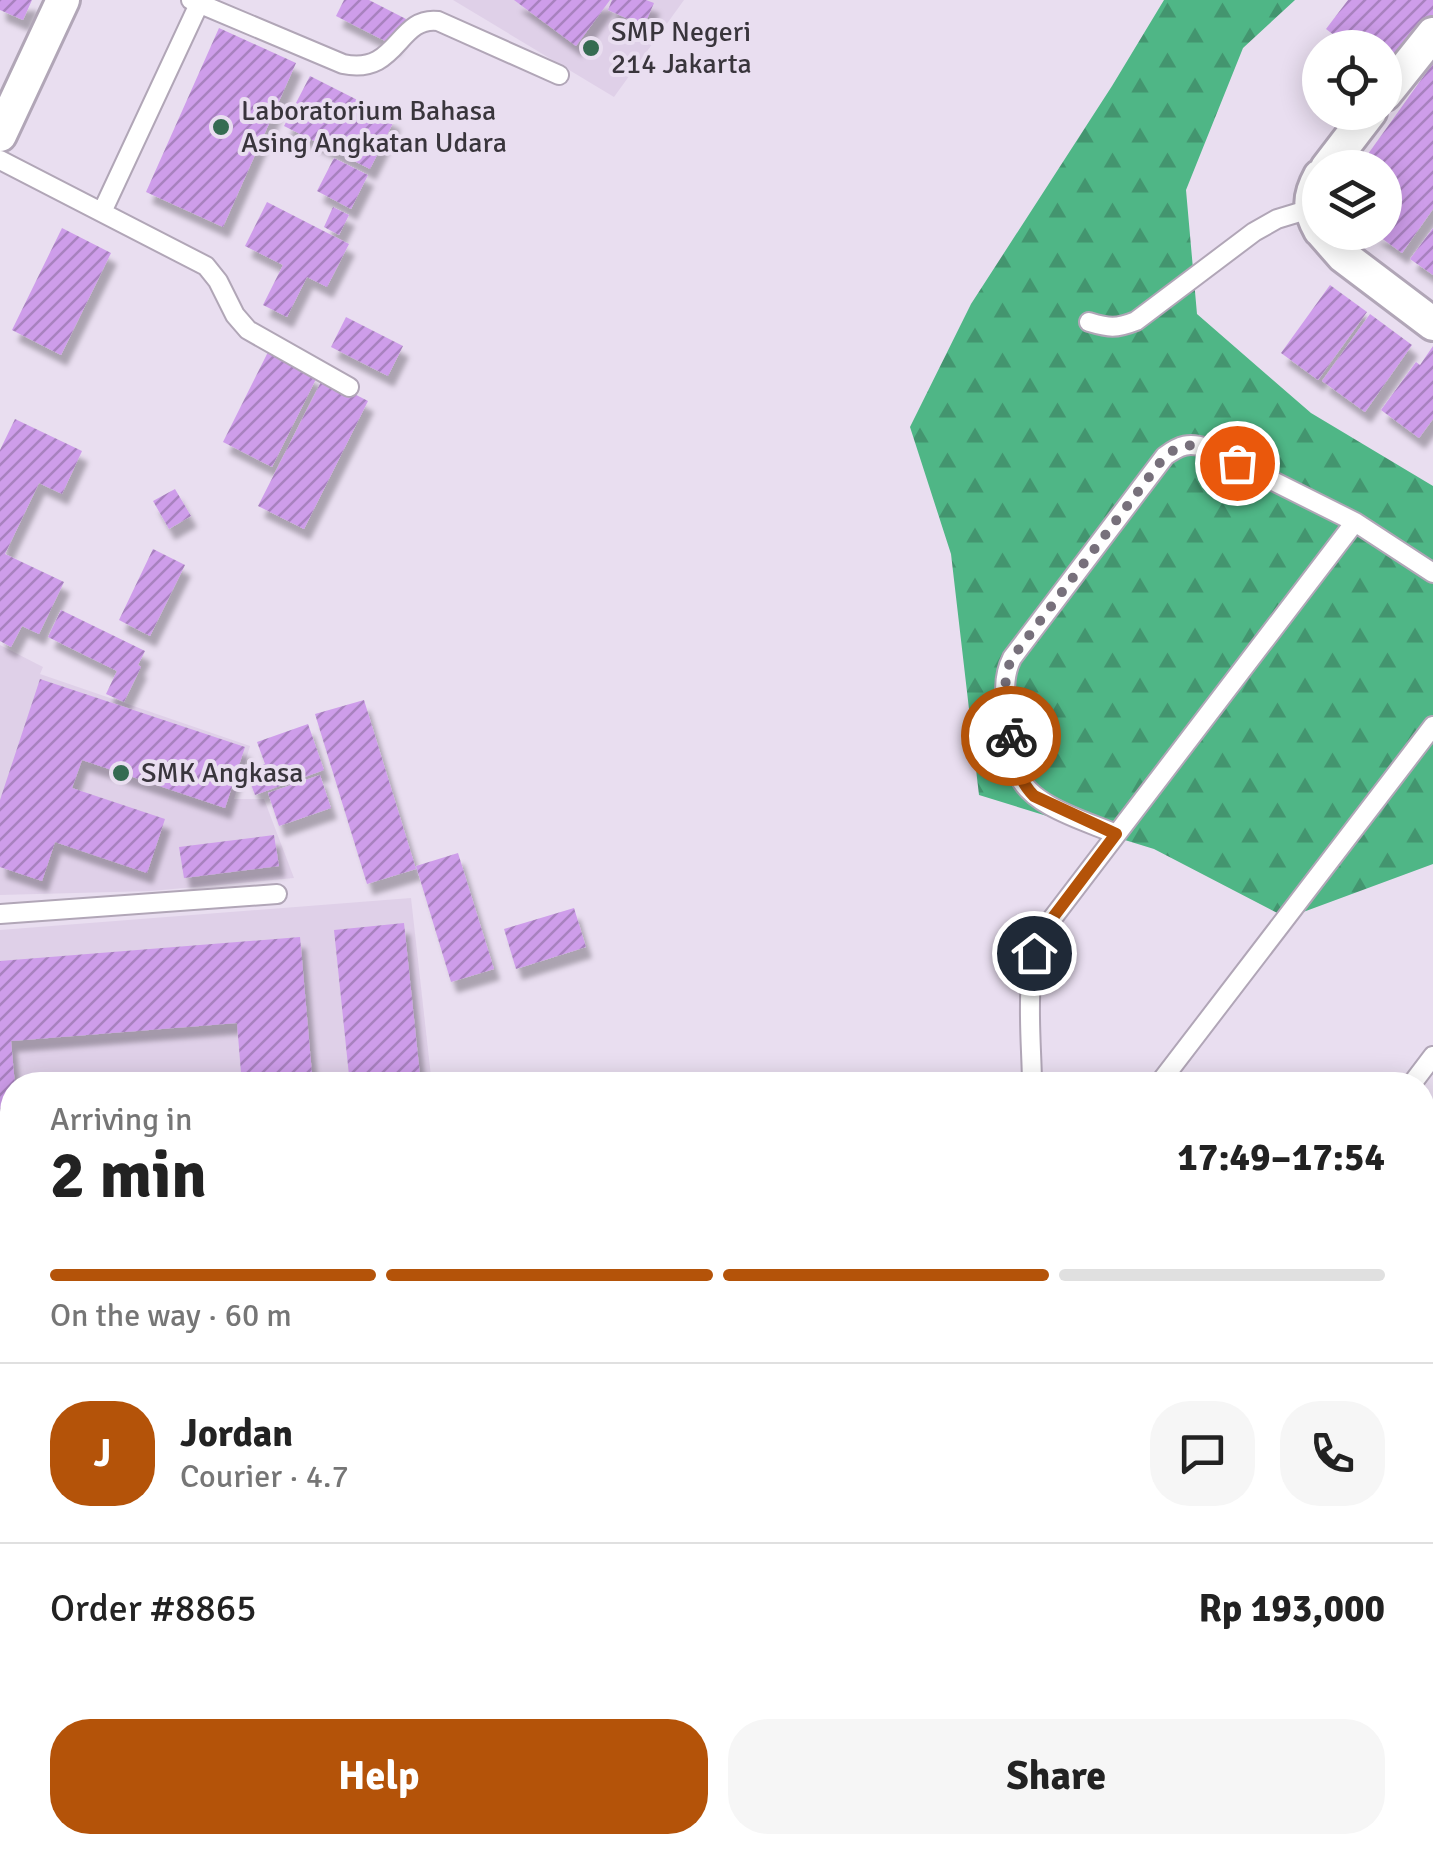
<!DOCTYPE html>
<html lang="en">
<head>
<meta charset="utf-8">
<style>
	body { margin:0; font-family:Signika,sans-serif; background:#f6f6f6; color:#222; height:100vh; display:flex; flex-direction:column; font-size:38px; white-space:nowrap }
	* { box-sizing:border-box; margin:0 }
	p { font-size:32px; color:#767676 }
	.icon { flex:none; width:55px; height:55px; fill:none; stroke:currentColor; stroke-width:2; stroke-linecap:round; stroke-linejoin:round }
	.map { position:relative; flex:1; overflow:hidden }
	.panel { position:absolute; left:0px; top:1072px; width:1435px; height:782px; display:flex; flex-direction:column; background:#fff; border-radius:40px 40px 0 0; box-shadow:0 5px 25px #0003 }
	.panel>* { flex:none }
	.buttons { position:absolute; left:1302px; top:30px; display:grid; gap:20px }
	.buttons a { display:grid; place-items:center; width:100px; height:100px; border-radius:50%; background:#fff; box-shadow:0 5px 25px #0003; font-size:50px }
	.pin { position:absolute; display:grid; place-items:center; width:85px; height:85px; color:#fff; margin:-42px; border:5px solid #fff; border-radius:50%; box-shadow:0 2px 10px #0007 }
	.courier { position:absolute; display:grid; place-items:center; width:100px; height:100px; margin:-50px; border:8px solid #b45309; border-radius:50%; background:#fff; color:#222; box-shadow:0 2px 12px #0007 }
	.summary em { font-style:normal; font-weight:700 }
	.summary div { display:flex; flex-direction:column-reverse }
	.summary { display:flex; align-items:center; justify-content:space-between; height:170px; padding:0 50px }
	h1 { font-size:65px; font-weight:700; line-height:75px }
	.bar { display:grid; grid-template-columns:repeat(4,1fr); gap:15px 10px; align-content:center; height:120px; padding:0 50px }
	.bar i { height:12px; border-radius:8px; background:#e0e0e0 }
	.bar .current { background:#b45309 }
	.bar p { grid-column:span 4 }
	.line { display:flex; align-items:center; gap:25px; padding:0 50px; border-top:2px solid #e0e0e0 }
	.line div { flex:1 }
	.round { display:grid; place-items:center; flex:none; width:105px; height:105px; border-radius:40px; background:#f6f6f6 }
	.button { display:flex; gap:20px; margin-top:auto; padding:20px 50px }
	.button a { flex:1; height:115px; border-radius:40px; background:#b45309; color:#fff; font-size:40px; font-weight:700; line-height:115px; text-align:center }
	.button a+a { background:#f6f6f6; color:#222 }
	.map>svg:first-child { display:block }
	.built { fill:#dfd0e8 }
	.forest { fill:url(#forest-firs) }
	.building { fill:url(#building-hatch); filter:url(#shadow) }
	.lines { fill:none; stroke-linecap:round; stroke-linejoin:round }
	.service-casing { stroke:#b1a6b7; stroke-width:22 }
	.minor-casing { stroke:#b1a6b7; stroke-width:38 }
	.service { stroke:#fff; stroke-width:18 }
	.minor { stroke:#fff; stroke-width:32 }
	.done { stroke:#77707b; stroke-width:10; stroke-dasharray:0 18 }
	.route { stroke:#b45309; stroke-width:12 }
	.poi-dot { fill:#356b51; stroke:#e9def0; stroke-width:4 }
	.labels { text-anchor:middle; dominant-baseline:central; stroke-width:8; stroke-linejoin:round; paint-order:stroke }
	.poi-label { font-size:28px; fill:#39353c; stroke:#e9def0; text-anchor:start }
</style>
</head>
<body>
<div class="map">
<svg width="1433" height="1854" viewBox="0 0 1433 1854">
	<defs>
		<pattern id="forest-firs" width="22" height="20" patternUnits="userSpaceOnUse" patternTransform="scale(2.5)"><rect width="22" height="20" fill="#4fb686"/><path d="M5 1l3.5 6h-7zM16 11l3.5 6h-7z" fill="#43956f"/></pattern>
		<pattern id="building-hatch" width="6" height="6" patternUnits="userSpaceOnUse" patternTransform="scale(2.5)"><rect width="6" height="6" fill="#ce9dea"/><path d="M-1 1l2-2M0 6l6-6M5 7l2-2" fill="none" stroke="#a881bf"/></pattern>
		<filter id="shadow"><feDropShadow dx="6" dy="11" stdDeviation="2.5" flood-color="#0004"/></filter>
	</defs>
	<rect width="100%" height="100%" fill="#e9def0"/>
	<path class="built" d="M 453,0 L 684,0 L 614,97 Z
		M 0,645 L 43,667 L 40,674 L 250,746 L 234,799 L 264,799 L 294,878 L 151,891 L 0,895 Z
		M 411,898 L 432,1085 L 12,1085 L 12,1376 L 0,1377 L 0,930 Z"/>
	<path class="forest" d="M 1164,0 L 1295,0 L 1243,48 L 1186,190 L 1197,314 L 1311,413 L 1433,486 L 1433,864 L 1287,918 L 1154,849 L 979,795 L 951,554 L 910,427 L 971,304 L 1112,86 Z"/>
	<path class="building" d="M 0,0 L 32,0 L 23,20 L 0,10 Z
		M 344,0 L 369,0 L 406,19 L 393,45 L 336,16 Z
		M 514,0 L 610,0 L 576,46 Z
		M 612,0 L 646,0 L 654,3 L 644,26 L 608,10 Z
		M 1348,0 L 1433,0 L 1433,19 L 1385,73 L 1385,48 L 1351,48 L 1326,29 Z
		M 219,28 L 296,63 L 223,227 L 146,192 Z
		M 1433,63 L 1433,209 L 1402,253 L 1373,232 L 1385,232 L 1385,168 L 1358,168 Z
		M 310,76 L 395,119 L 370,169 L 284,126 Z
		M 334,158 L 368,175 L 351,209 L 317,191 Z
		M 267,202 L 349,244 L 327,287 L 307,277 L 287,317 L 263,305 L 283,265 L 245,246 Z
		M 333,207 L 349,215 L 339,235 L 324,227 Z
		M 62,228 L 111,253 L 61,355 L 12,330 Z
		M 1433,228 L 1433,275 L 1410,259 Z
		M 1330,285 L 1367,312 L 1318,380 L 1281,353 Z
		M 1370,314 L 1412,345 L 1365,412 L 1322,381 Z
		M 346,317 L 403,346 L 388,376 L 331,347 Z
		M 1433,346 L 1433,419 L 1419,438 L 1381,410 L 1416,362 L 1420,365 Z
		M 268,352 L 317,377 L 272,467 L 223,442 Z
		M 323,378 L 368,401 L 304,529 L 258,506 Z
		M 15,419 L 82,451 L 62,494 L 39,483 L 5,554 L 64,582 L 39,634 L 22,626 L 11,647 L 0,641 L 0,450 Z
		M 175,489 L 191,516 L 169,529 L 153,501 Z
		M 153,549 L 185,565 L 150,636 L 119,620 Z
		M 61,610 L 145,651 L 138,665 L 141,667 L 124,702 L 106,694 L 117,671 L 48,637 Z
		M 40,679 L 245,747 L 225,808 L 82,760 L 72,788 L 165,819 L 147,873 L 55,842 L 42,881 L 0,867 L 0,800 Z
		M 364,700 L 416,869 L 367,884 L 315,714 Z
		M 308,724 L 324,770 L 255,795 L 246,771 L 265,764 L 257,742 Z
		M 320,775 L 331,808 L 279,826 L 268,793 Z
		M 274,835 L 279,866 L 184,878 L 179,847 Z
		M 458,853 L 494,969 L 451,982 L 416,866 Z
		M 574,908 L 586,947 L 516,969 L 504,929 Z
		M 404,923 L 421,1085 L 350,1085 L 334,930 Z
		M 300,937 L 313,1085 L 242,1085 L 237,1023 L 11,1041 L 15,1085 L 12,1085 L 12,1327 L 0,1328 L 0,961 Z
		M 1433,1134 L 1433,1307 L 1429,1313 L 1422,1309 L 1422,1149 Z
		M 1422,1339 L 1433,1343 L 1433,1566 L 1422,1562 Z
		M 332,1842 L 411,1842 L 400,1854 L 344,1854 Z
		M 495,1842 L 622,1842 L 634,1854 L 484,1854 Z
		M 869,1842 L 973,1842 L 966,1854 L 888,1854 Z"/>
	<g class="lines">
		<g class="service-casing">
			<path id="service" d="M 191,0 L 343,64 C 398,76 397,16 438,21 L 559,75
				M 0,160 L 206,266 L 218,281 L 235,315 L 248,330 L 349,387
				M 102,212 L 199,4
				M 1089,322 C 1109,328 1116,329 1136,321 L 1254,232 L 1277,219 L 1310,209
				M 1116,834 C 1086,821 1030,806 1018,774 C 1012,757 1011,737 1008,719 C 1005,698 1002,678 1012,658 L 1165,456 C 1180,445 1189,442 1207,448 L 1355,522 L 1433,573
				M 0,914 L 277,894
				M 1032,1085 C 1032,1039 1022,969 1045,928 L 1355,522
				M 1158,1085 L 1433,726
				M 1411,1085 L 1433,1056
				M 1422,1674 L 1433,1677
				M 1422,1776 L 1433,1732
				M 257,1842 L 269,1854
				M 788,1842 L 807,1854
				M 116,1854 L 128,1842
				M 425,1854 L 437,1842
				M 699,1854 L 710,1842
				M 1404,1854 L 1407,1842"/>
		</g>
		<g class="minor-casing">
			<path id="minor" d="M 1385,94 L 1433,34
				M 0,135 L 63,0
				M 1327,168 L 1370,112
				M 1320,176 C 1309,196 1308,209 1320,230
				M 1322,232 L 1343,256 L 1433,324"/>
		</g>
		<use href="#service" class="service"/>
		<use href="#minor" class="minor"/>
	</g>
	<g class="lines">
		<path class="done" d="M 1011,736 C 1007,710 1000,683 1012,658 L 1165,456 C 1193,435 1209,449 1237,463"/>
		<path class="route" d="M 1011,736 C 1015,760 1017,779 1034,796 L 1116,834 L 1045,928 L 1034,953"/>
	</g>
	<g class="poi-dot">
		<circle cx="591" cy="48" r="10"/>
		<circle cx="221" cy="127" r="10"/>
		<circle cx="121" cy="773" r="10"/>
	</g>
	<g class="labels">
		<g class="poi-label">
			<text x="611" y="32">SMP Negeri<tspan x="611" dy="32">214 Jakarta</tspan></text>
			<text x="241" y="111">Laboratorium Bahasa<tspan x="241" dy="32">Asing Angkatan Udara</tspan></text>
			<text x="141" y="773">SMK Angkasa</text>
		</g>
	</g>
</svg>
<div class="buttons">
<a><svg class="icon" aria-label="locate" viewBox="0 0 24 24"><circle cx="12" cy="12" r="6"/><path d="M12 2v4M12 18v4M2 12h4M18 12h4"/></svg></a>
<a><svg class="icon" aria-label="layers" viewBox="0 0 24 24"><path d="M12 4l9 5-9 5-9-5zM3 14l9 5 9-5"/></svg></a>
</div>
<div class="pin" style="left:1237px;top:463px;background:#ea580c"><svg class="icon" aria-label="bag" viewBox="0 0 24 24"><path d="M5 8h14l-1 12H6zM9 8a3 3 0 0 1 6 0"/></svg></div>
<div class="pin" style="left:1034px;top:953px;background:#1f2937"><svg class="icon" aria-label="home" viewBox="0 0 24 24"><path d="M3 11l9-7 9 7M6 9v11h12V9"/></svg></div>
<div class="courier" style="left:1011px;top:736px"><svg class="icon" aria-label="bike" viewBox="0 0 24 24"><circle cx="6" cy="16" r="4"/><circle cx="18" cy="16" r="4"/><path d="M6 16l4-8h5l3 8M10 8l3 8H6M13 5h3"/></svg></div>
<section class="panel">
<div class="summary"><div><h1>2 min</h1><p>Arriving in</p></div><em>17:49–17:54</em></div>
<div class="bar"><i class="current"></i><i class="current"></i><i class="current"></i><i></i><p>On the way · 60 m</p></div>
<div class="line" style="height:180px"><b class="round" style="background:#b45309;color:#fff">J</b><div><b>Jordan</b><p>Courier · 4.7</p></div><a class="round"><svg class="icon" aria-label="chat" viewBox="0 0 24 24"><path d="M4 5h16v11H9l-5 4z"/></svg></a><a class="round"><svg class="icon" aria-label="phone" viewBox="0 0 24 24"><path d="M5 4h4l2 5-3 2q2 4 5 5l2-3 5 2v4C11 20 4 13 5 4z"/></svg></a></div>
<div class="line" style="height:130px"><div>Order #8865</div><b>Rp 193,000</b></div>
<div class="button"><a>Help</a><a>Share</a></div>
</section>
</div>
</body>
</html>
